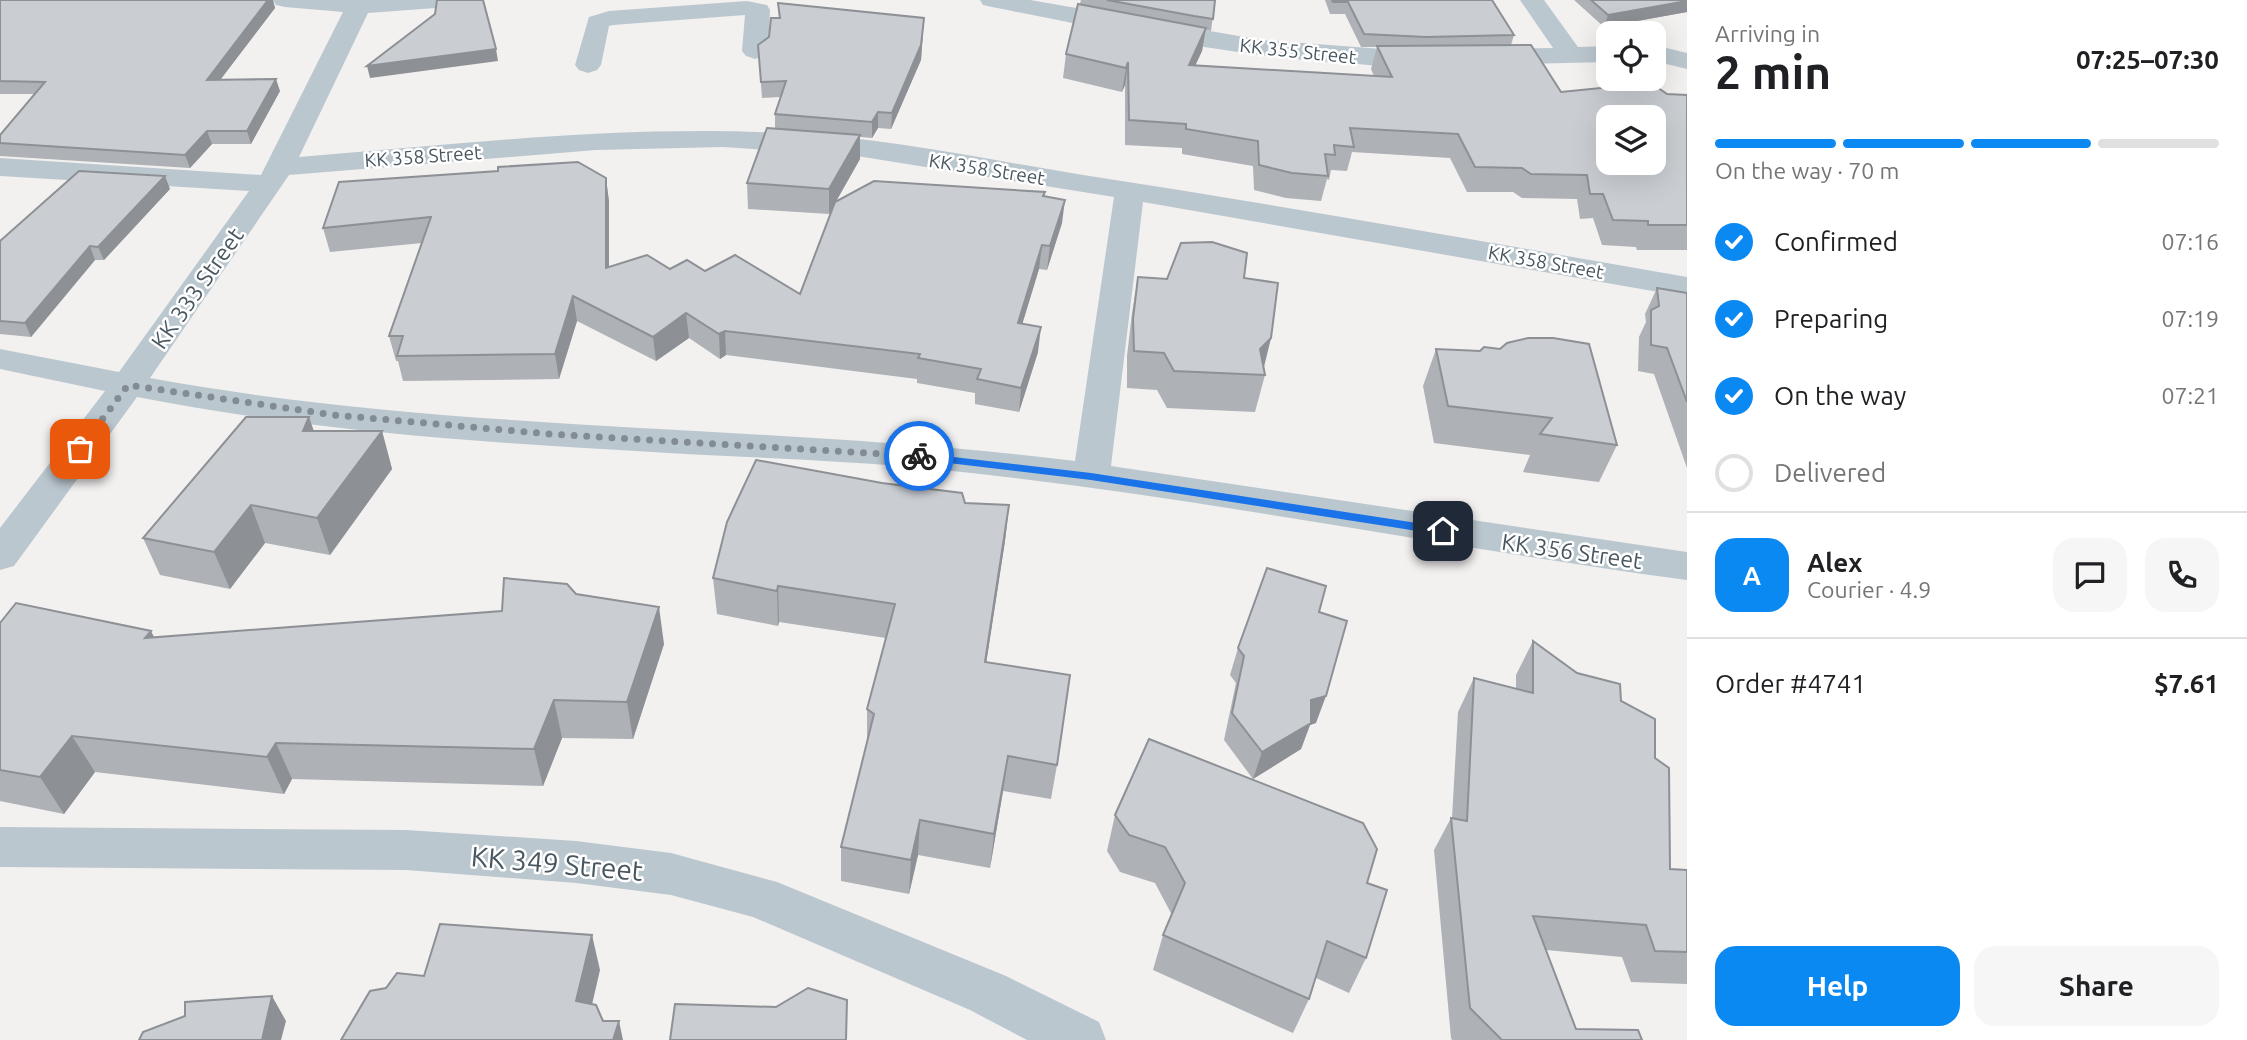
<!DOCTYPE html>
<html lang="en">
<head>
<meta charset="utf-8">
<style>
	body { margin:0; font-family:Ubuntu,sans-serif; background:#f6f6f6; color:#202124; height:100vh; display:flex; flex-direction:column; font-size:26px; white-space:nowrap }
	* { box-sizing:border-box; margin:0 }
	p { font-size:23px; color:#757577 }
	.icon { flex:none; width:38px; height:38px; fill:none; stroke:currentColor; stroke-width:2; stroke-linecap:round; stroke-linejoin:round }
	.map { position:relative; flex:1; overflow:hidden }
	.panel { display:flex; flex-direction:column; background:#fff; width:560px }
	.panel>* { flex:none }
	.tools { position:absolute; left:1596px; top:21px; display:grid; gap:14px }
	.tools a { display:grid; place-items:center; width:70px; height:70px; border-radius:14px; background:#fff; box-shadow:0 7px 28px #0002; font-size:35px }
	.pin { position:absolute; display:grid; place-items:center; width:60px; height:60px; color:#fff; margin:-30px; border-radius:14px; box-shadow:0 4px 10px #0006 }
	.courier { position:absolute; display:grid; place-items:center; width:70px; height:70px; margin:-35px; border:5px solid #1a73e8; border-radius:50%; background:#fff; color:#222; box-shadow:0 2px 9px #0007 }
	.overview em { font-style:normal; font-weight:600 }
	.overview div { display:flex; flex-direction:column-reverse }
	.overview { display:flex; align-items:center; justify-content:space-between; height:119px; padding:0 28px }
	h1 { font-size:46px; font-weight:600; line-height:52px }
	.bar { display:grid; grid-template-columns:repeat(4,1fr); gap:10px 7px; align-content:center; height:84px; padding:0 28px }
	.bar i { height:9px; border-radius:5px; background:#e0e0e0 }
	.bar .selected { background:#0b89f2 }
	.bar p { grid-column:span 4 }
	.line { display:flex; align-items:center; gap:18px; padding:0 28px; border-top:2px solid #e0e0e0 }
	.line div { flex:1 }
	.round { display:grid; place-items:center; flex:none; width:74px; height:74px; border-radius:21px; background:#f6f6f6 }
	ol { padding:0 28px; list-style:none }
	li { display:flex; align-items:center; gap:21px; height:77px }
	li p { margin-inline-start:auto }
	li .icon { padding:7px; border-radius:50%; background:#0b89f2; color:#fff; stroke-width:4 }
	li:last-child { color:#757577 }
	li i { width:38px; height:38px; border:4px solid #e0e0e0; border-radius:50% }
	.cta { display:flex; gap:14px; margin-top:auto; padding:14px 28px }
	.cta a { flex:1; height:80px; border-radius:21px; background:#0b89f2; color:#fff; font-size:28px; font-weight:600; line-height:80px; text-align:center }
	.cta a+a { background:#f6f6f6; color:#202124 }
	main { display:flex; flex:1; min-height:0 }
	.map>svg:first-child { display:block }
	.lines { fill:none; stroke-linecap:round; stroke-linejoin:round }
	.minor { fill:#bbc7ce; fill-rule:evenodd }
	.wall { fill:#aeb1b5 }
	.shaded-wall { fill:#8d9094 }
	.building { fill:#caced3; stroke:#8d9094; stroke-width:2; fill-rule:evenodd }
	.route { fill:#1a73e8 }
	.done { stroke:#838c92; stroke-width:7; stroke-dasharray:0 12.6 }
	.labels { text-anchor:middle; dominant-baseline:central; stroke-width:5; stroke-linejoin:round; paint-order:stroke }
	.far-street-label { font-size:19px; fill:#47565f; stroke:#fff }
	.street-label { font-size:23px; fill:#47565f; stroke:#fff }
	.near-street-label { font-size:28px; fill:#47565f; stroke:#fff }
</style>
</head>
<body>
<main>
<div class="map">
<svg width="1687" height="1040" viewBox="0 0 1687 1040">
	<rect width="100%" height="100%" fill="#f3f0f0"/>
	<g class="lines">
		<path class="minor" d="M 273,0 L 461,0 L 458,5 L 449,7 L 368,13 L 299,157 C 460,144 621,125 784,133 C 884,137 984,159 1083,175 C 1285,206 1486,242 1687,277 L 1687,297 L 1143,202 L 1111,466 L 1687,552 L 1687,580 C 1428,545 1171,491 911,467 C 819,459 728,457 636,451 C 469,442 301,429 137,397 L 14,566 L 0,570 L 0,528 L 105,391 L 0,369 L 0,349 L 119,372 L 249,191 L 0,176 L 0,158 L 261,175 L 343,12 L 285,7 L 276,5 ZM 723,147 L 857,156 L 1114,197 L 1075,461 C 768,423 455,434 150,378 L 289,175 L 596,150 Z
			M 980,0 L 1030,0 L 1262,40 L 1435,53 L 1439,58 L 1435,63 C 1407,70 1373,65 1345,63 C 1226,56 1109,30 992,7 L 983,5 Z
			M 1520,0 L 1544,0 L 1578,47 L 1608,46 L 1608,62 L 1487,65 L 1478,62 L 1474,57 L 1478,52 L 1487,49 L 1553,48 Z
			M 747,1 L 767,5 L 770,10 L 768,51 L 764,56 L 755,59 L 746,56 L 742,51 L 745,15 L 613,25 L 609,26 L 601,65 L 597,70 L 588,73 L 579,70 L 575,65 L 589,17 L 609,11 Z
			M 1654,45 L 1687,53 L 1687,69 L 1654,61 Z
			M 0,827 L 406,830 L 576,841 L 671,853 L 777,882 L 1006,976 L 1099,1022 L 1106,1040 L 1027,1040 L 970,1010 L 753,917 L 671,895 L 576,883 L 406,870 L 0,867 Z"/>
	</g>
	<path class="wall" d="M 0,0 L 273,0 L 275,8 L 220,80 L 280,91 L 251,144 L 212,144 L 190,168 L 0,156 L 0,135 L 34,94 L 0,94 Z
		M 1081,0 L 1215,0 L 1211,31 L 1205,30 L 1202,51 L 1195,65 L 1374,76 L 1371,69 L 1377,47 L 1361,47 L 1345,14 L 1330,14 L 1325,0 L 1492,0 L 1514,35 L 1511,45 L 1561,92 L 1640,90 L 1667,94 L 1687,95 L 1687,250 L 1637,250 L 1636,247 L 1602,245 L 1593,218 L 1580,219 L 1577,199 L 1522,198 L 1513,192 L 1467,192 L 1450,158 L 1352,152 L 1347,171 L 1331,170 L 1329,180 L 1327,179 L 1321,201 L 1286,198 L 1254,190 L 1253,166 L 1182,154 L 1182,148 L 1125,145 L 1125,85 L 1122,92 L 1063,78 L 1066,54 Z
		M 1574,0 L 1687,0 L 1687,12 L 1604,27 Z
		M 778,3 L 924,18 L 921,60 L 891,129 L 878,128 L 872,138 L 860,137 L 860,159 L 836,201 L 1045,192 L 1045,197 L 1062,223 L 1047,270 L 1039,269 L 1022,324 L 1038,352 L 1019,412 L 975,404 L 975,393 L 917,383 L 917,379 L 726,355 L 720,359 L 689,338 L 656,361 L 577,321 L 559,379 L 403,381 L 398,361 L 396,361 L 389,336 L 422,243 L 330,252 L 323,228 L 606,178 L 609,202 L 609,267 L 705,271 L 800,294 L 833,207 L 829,214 L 748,209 L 747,183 L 775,129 L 775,114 L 781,97 L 762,98 L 758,45 L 769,37 L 779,18 Z
		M 170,189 L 104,260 L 95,260 L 31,337 L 0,334 L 0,241 Z
		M 1138,277 L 1167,279 L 1244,278 L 1271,338 L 1263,368 L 1265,375 L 1255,412 L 1167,408 L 1157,390 L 1127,388 L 1127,356 L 1132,313 Z
		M 1657,288 L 1687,293 L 1687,468 L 1654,374 L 1638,371 L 1639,337 L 1646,322 L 1645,314 Z
		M 1436,349 L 1617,445 L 1599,482 L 1523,472 L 1530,455 L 1434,443 L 1423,386 Z
		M 309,417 L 314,431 L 382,431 L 392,469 L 330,555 L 265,543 L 230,589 L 160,575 L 143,538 Z
		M 965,503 L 1009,505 L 1005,541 L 986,662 L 1057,765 L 1051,799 L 1003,791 L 990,868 L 918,855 L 909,894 L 841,881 L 841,847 L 867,744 L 867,709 L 886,638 L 779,622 L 778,626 L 717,614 L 713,578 Z
		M 576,594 L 664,644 L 633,739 L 562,738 L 543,786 L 292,779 L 284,794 L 95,772 L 64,814 L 0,801 L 0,623 L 154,638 L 502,611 Z
		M 1533,641 L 1577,673 L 1621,701 L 1655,758 L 1670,869 L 1687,870 L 1687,984 L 1631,982 L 1622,957 L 1546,950 L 1576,1029 L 1642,1040 L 1452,1040 L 1451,1038 L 1434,850 L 1451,818 L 1452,818 L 1458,712 L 1474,678 L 1516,689 L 1516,675 Z
		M 1238,648 L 1316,723 L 1310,725 L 1301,749 L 1253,779 L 1224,740 L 1236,683 L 1230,675 Z
		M 1115,815 L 1367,883 L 1366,958 L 1349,993 L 1316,978 L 1309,999 L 1293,1033 L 1153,970 L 1163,935 L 1172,915 L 1155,883 L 1120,872 L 1107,851 Z"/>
	<path class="shaded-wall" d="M 268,0 L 273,0 L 275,8 L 211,92 L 207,80 Z
		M 1687,1 L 1687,12 L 1604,27 L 1608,15 Z
		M 924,18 L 921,60 L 891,129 L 892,113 Z
		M 1206,28 L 1202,51 L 1185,88 L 1189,65 Z
		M 496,49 L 498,61 L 370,78 L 367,66 Z
		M 1128,62 L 1125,85 L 1122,92 L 1126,68 Z
		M 276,79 L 280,91 L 251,144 L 247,131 Z
		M 878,112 L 878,128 L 872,138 L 872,122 Z
		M 207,131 L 212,144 L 190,168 L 185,155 Z
		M 860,135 L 860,159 L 829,214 L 829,189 Z
		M 165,176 L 170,189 L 104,260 L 98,247 Z
		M 606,178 L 609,202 L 609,292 L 606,268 Z
		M 1065,200 L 1062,223 L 1047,270 L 1050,246 Z
		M 1042,245 L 1039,269 L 1015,348 L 1018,323 Z
		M 90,246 L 95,260 L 31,337 L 25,323 Z
		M 573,296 L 577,321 L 559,379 L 555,354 Z
		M 686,313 L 689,338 L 656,361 L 653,337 Z
		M 1041,327 L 1038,352 L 1019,412 L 1021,388 Z
		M 725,331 L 726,355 L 720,359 L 719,334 Z
		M 1271,338 L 1262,375 L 1260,349 Z
		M 309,417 L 321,454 L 303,431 Z
		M 382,431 L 392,469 L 330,555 L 317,518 Z
		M 251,505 L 265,543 L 230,589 L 214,552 Z
		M 1009,505 L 1005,541 L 981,697 L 985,662 Z
		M 778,586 L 779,622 L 778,626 L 777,591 Z
		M 659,607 L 664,644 L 633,739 L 627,702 Z
		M 151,631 L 170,669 L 145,638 Z
		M 1326,696 L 1316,723 L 1310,725 L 1301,749 L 1253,779 L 1262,752 L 1311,700 Z
		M 554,700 L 562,738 L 543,786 L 534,749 Z
		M 72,736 L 95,772 L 64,814 L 40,777 Z
		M 276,743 L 292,779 L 284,794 L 267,757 Z
		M 1008,756 L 1003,791 L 990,868 L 994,834 Z
		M 920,820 L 918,855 L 909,894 L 911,860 Z
		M 592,935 L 600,970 L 585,1035 L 576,1001 Z
		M 272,996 L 286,1021 L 281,1040 L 262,1040 Z
		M 619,1021 L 623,1040 L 613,1040 Z"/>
	<path class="building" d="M 0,0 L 268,0 L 207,80 L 276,79 L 247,131 L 207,131 L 185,155 L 0,143 L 0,135 L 45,82 L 0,81 Z
		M 437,0 L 483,0 L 496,49 L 367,66 L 435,14 Z
		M 1107,0 L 1215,0 L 1213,19 L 1194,16 Z
		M 1332,0 L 1492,0 L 1514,35 L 1426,37 L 1364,34 L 1348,2 L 1333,2 Z
		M 1591,0 L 1687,0 L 1687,1 L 1608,15 Z
		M 778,3 L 924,18 L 921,45 L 892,113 L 878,112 L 872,122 L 775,114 L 786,81 L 761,82 L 758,45 L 769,37 L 771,18 L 780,18 Z
		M 1078,4 L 1206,28 L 1189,65 L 1392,77 L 1377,46 L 1531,45 L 1561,92 L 1621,86 L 1640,90 L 1657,87 L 1667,94 L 1687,95 L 1687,225 L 1648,225 L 1648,221 L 1613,220 L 1603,194 L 1590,194 L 1587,175 L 1531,174 L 1522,168 L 1475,167 L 1458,134 L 1350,128 L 1354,147 L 1334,145 L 1335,155 L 1325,154 L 1328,176 L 1292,173 L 1259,165 L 1258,141 L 1186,129 L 1186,124 L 1129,120 L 1128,62 L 1126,68 L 1066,54 ZM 1608,117 L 1654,117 L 1654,163 L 1608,163 Z
		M 767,128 L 860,135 L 829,189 L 747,183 Z
		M 578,162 L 606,178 L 606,268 L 647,255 L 670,269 L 687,260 L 705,271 L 735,255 L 800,294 L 835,202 L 874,181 L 1045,192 L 1043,196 L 1065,200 L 1050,246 L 1042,245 L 1018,323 L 1041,327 L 1021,388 L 977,379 L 981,369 L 918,358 L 920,354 L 725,331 L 719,334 L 686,313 L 653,337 L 573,296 L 555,354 L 397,356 L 403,336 L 389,336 L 431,217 L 323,228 L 339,182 L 498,171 L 498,167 Z
		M 79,171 L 165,176 L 98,247 L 90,246 L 25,323 L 0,321 L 0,241 Z
		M 1212,242 L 1247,253 L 1244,278 L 1278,283 L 1271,338 L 1260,349 L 1265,375 L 1174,371 L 1164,353 L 1134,351 L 1133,319 L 1138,277 L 1167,279 L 1181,243 Z
		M 1657,288 L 1687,293 L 1687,402 L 1667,348 L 1651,345 L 1651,310 L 1659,306 Z
		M 1528,338 L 1553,338 L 1589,344 L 1617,445 L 1540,434 L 1552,418 L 1448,406 L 1436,349 L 1480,351 L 1484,347 L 1500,349 L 1507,343 Z
		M 246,417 L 309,417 L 303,431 L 382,431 L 317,518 L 251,505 L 214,552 L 143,538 Z
		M 756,460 L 882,483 L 962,493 L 965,503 L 1009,505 L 985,662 L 1070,675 L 1057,765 L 1008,756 L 994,834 L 920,820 L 911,860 L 841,847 L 874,714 L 867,709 L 895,604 L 778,586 L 777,591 L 713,578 L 727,522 Z
		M 1267,568 L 1326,586 L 1319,612 L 1347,621 L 1326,696 L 1311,700 L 1311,723 L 1262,752 L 1232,713 L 1244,656 L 1238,648 Z
		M 504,578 L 567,584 L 576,594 L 659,607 L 627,702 L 554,700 L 534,749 L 276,743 L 267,757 L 72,736 L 40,777 L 0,770 L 0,623 L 16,603 L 151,631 L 145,638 L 502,611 Z
		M 1533,641 L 1577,673 L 1620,684 L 1621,701 L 1655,719 L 1655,758 L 1669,768 L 1670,869 L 1687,870 L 1687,952 L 1655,951 L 1646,925 L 1533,916 L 1576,1029 L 1638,1030 L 1642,1040 L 1502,1040 L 1470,1008 L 1451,818 L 1467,821 L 1474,678 L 1533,693 Z
		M 1149,739 L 1363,823 L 1377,849 L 1367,883 L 1387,890 L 1366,958 L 1327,941 L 1309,999 L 1163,935 L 1185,883 L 1165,847 L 1129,835 L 1115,815 Z
		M 440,924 L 592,935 L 576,1001 L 596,1005 L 603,1021 L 619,1021 L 613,1040 L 341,1040 L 370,991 L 386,988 L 397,973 L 424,976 Z
		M 808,988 L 847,1000 L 846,1040 L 670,1040 L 675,1004 L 776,1007 Z
		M 272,996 L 262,1040 L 139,1040 L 143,1032 L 185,1016 L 185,1002 Z"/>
	<path class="route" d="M 919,453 L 1091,473 L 1443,527 L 1449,531 L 1443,535 L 1091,480 L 915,459 L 915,454 Z"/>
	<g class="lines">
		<path class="done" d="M 80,449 L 128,385 L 334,415 L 550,434 L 919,456"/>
	</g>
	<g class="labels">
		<g class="far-street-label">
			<text transform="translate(1298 51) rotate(6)">KK 355 Street</text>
			<text transform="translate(423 156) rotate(-4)">KK 358 Street</text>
			<text transform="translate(987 169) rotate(9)">KK 358 Street</text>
			<text transform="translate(1546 262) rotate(10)">KK 358 Street</text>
		</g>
		<g class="street-label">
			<text transform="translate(197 288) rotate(-55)">KK 333 Street</text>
			<text transform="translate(1572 551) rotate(8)">KK 356 Street</text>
		</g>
		<g class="near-street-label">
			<text transform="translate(557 863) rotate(5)">KK 349 Street</text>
		</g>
	</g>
</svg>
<div class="tools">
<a><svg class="icon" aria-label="locate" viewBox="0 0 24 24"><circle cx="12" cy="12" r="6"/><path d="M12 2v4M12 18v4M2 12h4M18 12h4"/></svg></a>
<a><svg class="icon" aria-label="layers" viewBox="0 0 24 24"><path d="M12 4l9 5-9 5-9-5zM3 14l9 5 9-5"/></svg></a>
</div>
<div class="pin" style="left:80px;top:449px;background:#ea580c"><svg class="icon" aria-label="bag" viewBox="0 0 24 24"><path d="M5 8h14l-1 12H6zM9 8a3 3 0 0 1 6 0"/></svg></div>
<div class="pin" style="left:1443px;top:531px;background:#1f2937"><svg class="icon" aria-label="home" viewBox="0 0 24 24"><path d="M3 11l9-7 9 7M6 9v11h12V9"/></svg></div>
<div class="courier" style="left:919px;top:456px"><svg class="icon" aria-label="bike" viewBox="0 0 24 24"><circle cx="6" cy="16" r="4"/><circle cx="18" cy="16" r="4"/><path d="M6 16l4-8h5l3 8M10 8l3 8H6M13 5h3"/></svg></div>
</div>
<section class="panel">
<div class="overview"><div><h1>2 min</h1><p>Arriving in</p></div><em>07:25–07:30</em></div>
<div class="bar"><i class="selected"></i><i class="selected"></i><i class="selected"></i><i></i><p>On the way · 70 m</p></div>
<ol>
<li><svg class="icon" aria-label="check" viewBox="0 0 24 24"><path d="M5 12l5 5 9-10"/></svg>Confirmed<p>07:16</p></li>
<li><svg class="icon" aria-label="check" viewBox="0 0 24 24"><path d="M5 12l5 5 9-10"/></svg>Preparing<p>07:19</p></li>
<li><svg class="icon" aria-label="check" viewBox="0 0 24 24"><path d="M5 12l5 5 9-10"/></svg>On the way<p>07:21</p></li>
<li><i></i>Delivered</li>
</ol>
<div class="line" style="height:126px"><b class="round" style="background:#0b89f2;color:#fff">A</b><div><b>Alex</b><p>Courier · 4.9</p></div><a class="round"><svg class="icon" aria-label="chat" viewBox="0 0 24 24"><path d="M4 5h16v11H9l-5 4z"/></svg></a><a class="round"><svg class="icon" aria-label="phone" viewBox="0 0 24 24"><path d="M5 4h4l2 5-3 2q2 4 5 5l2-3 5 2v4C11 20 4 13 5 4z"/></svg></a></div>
<div class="line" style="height:91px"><div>Order #4741</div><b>$7.61</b></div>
<div class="cta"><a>Help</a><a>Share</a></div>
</section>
</main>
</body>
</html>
